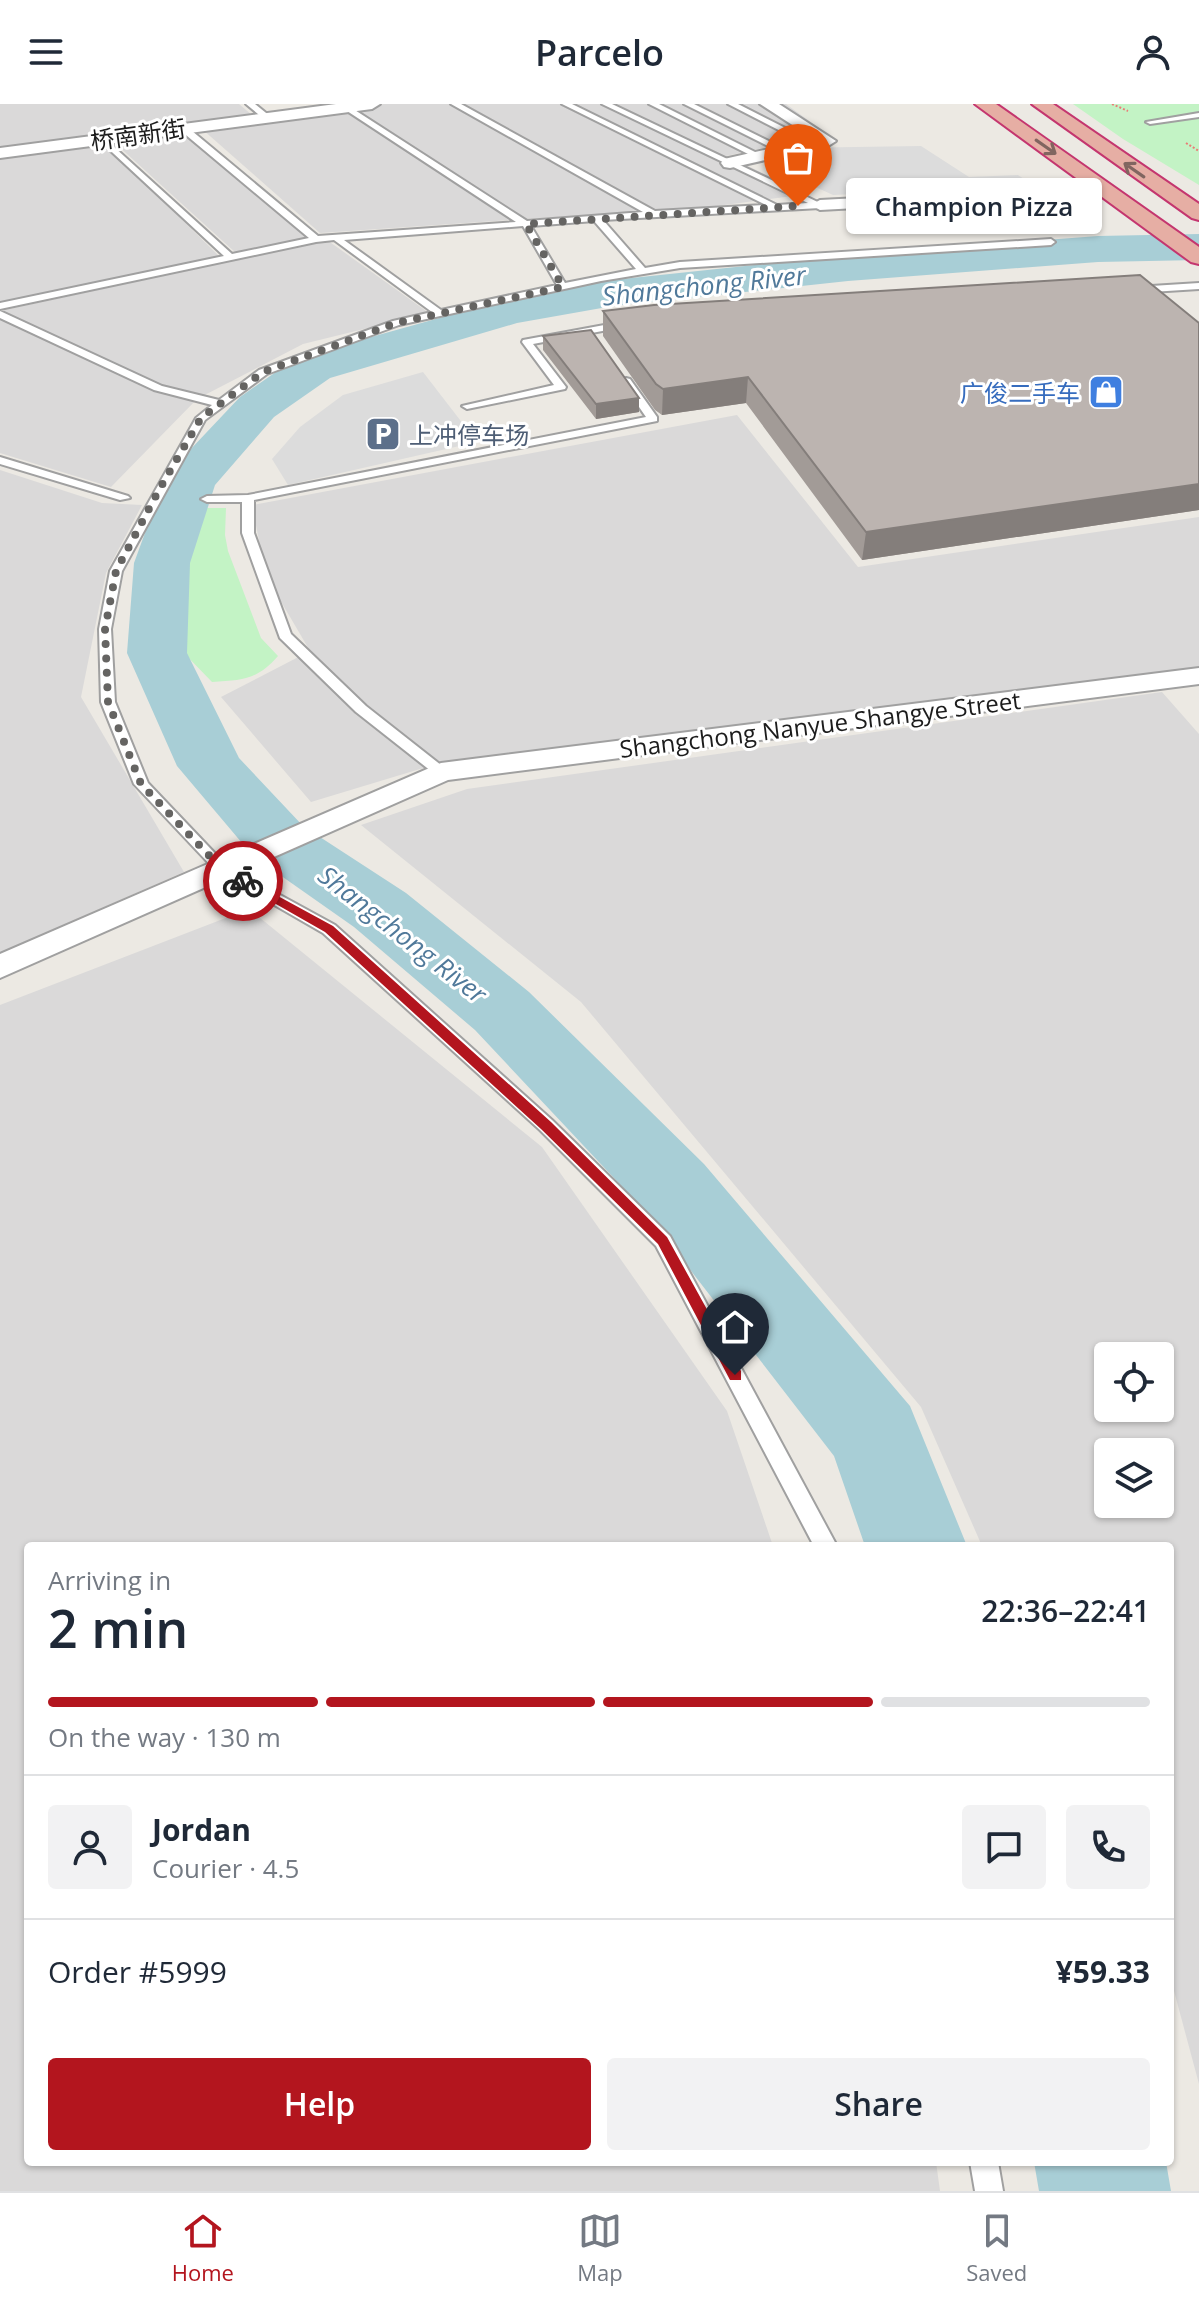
<!DOCTYPE html>
<html lang="en">
<head>
<meta charset="utf-8">
<style>
	body { margin:0; font-family:"Open Sans","Noto Sans SC",sans-serif; background:#f2f2f3; color:#1f2937; height:100vh; display:flex; flex-direction:column; font-size:30px; white-space:nowrap }
	* { box-sizing:border-box; margin:0 }
	p { font-size:26px; color:#747a83 }
	.icon { flex:none; width:44px; height:44px; fill:none; stroke:currentColor; stroke-width:2; stroke-linecap:round; stroke-linejoin:round }
	.map { position:relative; flex:1; overflow:hidden }
	.drawer { position:absolute; left:24px; top:1438px; width:1150px; height:624px; display:flex; flex-direction:column; background:#fff; border-radius:8px; box-shadow:0 2px 6px #0004 }
	.drawer>* { flex:none }
	.fabs { position:absolute; left:1094px; top:1238px; display:grid; gap:16px }
	.fabs a { display:grid; place-items:center; width:80px; height:80px; border-radius:8px; background:#fff; box-shadow:0 2px 6px #0004; font-size:40px }
	.pin { position:absolute; display:grid; place-items:center; width:68px; height:68px; color:#fff; margin:-82px -34px; border-radius:50% 50% 50% 0; rotate:-45deg; box-shadow:0 0 8px #0007 }
	.pin .icon { rotate:45deg }
	.courier { position:absolute; display:grid; place-items:center; width:80px; height:80px; margin:-40px; border:6px solid #b3151e; border-radius:50%; background:#fff; color:#222; box-shadow:0 2px 10px #0007 }
	.bubble { position:absolute; height:56px; border-radius:8px; background:#fff; box-shadow:0 2px 6px #0004; font-size:26px; font-weight:600; line-height:56px; text-align:center }
	.head em { font-style:normal; font-weight:600 }
	.head div { display:flex; flex-direction:column-reverse }
	.head { display:flex; align-items:center; justify-content:space-between; height:136px; padding:0 24px }
	h1 { font-size:52px; font-weight:600; line-height:60px }
	.bar { display:grid; grid-template-columns:repeat(4,1fr); gap:12px 8px; align-content:center; height:96px; padding:0 24px }
	.bar i { height:10px; border-radius:6px; background:#e0e1e3 }
	.bar .current { background:#b3151e }
	.bar p { grid-column:span 4 }
	.line { display:flex; align-items:center; gap:20px; padding:0 24px; border-top:2px solid #e0e1e3 }
	.line div { flex:1 }
	.round { display:grid; place-items:center; flex:none; width:84px; height:84px; border-radius:8px; background:#f2f2f3 }
	.primary-button { display:flex; gap:16px; margin-top:auto; padding:16px 24px }
	.primary-button a { flex:1; height:92px; border-radius:8px; background:#b3151e; color:#fff; font-size:32px; font-weight:600; line-height:92px; text-align:center }
	.primary-button a+a { background:#f2f2f3; color:#1f2937 }
	header { display:flex; justify-content:space-between; align-items:center; height:104px; padding:0 24px; background:#fff; font-size:36px; font-weight:600 }
	.dock { display:flex; justify-content:space-around; align-items:center; height:112px; border-top:2px solid #e0e1e3; background:#fff; font-size:22px; color:#747a83 }
	.dock a { display:grid; justify-items:center; gap:4px }
	.dock .current { color:#b3151e }
	.map>svg:first-child { display:block }
	.residential { fill:#dad9d9; fill-rule:evenodd }
	.park { fill:#c3f3c5 }
	.parking { fill:#dcdcdc }
	.lines { fill:none; stroke-linecap:round; stroke-linejoin:round }
	.river { fill:#a8ced6; fill-rule:evenodd }
	.service-casing { stroke:#a0a0a0; stroke-width:4 }
	.minor-casing { stroke:#a0a0a0; stroke-width:4 }
	.trunk-casing { stroke:#c4366f; stroke-width:4 }
	.path { stroke:#ea7c76; stroke-width:2; stroke-dasharray:2 2; stroke-linecap:butt }
	.service { fill:#fff; fill-rule:evenodd }
	.minor { fill:#fff; fill-rule:evenodd }
	.trunk { fill:#e6aea4; fill-rule:evenodd }
	.wall { fill:#a29b97 }
	.shaded-wall { fill:#847e7b }
	.building { fill:#bcb4b0; stroke:#847e7b; stroke-width:2 }
	.oneway { stroke:#816560 }
	.route { fill:#b3151e }
	.done { stroke:#656462; stroke-width:8; stroke-dasharray:0 14.4 }
	.labels { text-anchor:middle; dominant-baseline:central; stroke-width:6; stroke-linejoin:round; paint-order:stroke }
	.far-street-label { font-size:24px; fill:#1c1c1c; stroke:#fff }
	.far-shop-label { font-size:24px; fill:#366cbe; stroke:#fff; text-anchor:end }
	.far-service-label { font-size:24px; fill:#4e5e75; stroke:#fff; text-anchor:start }
	.far-water-label { font-size:26px; font-style:italic; fill:#50799a; stroke:#fff }
</style>
</head>
<body>
<header><svg class="icon" aria-label="menu" viewBox="0 0 24 24"><path d="M4 6h16M4 12h16M4 18h16"/></svg>Parcelo<svg class="icon" aria-label="person" viewBox="0 0 24 24"><circle cx="12" cy="8" r="4"/><path d="M4 21q1-7 8-7t8 7"/></svg></header>
<div class="map">
<svg width="1199" height="2087" viewBox="0 0 1199 2087">
	<rect width="100%" height="100%" fill="#ece9e3"/>
	<path class="residential" d="M 0,0 L 239,0 L 252,11 L 0,46 Z
		M 384,0 L 786,0 L 827,30 L 726,52 L 808,90 L 717,102 L 320,129 L 202,25 Z
		M 186,31 L 308,134 L 236,149 L 116,40 Z
		M 105,40 L 219,152 L 0,200 L 0,55 Z
		M 327,136 L 429,209 L 303,240 L 197,295 L 111,383 L 0,349 L 0,207 Z
		M 737,311 L 858,463 L 1199,413 L 1199,564 L 517,649 L 420,665 L 311,698 L 221,593 L 310,547 L 266,472 L 252,401 Z
		M 0,366 L 102,399 L 142,401 L 106,469 L 81,593 L 184,768 L 0,849 Z
		M 1162,588 L 1199,630 L 1199,1980 L 1170,1872 L 1170,1442 L 982,1442 L 921,1303 L 581,898 L 361,721 L 467,685 ZM 1108,1252 L 1160,1252 L 1160,1304 L 1108,1304 ZM 1108,1348 L 1160,1348 L 1160,1400 L 1108,1400 Z
		M 249,805 L 542,1043 L 727,1307 L 773,1442 L 28,1442 L 28,2058 L 936,2058 L 940,2087 L 0,2087 L 0,901 Z"/>
	<path class="park" d="M 1073,0 L 1199,0 L 1199,81 L 1123,35 Z
		M 194,404 L 226,404 L 225,431 L 228,447 L 261,534 L 278,552 C 257,576 243,576 212,578 L 182,547 L 181,447 Z"/>
	<path class="parking" d="M 921,42 L 969,73 L 1018,71 L 1034,82 L 833,91 L 748,52 L 790,44 Z
		M 423,268 L 477,338 L 288,381 L 272,355 L 300,323 L 343,291 Z"/>
	<g class="lines">
		<path class="river" d="M 1199,130 L 1199,156 L 1098,158 L 848,177 L 613,202 L 517,219 L 330,274 L 274,313 L 215,381 L 190,459 L 187,549 L 239,654 L 303,722 L 406,789 L 529,888 L 704,1060 L 910,1302 L 967,1442 L 865,1442 L 834,1352 L 644,1106 L 475,926 L 354,823 L 253,752 L 177,662 L 127,549 L 134,459 L 164,377 L 171,366 L 240,293 L 296,254 L 511,194 L 613,176 L 848,151 L 1098,132 Z
			M 1034,2058 L 1166,2058 L 1171,2087 L 1039,2087 Z"/>
		<g class="service-casing">
			<path id="service" d="M 246,0 L 255,0 L 271,13 L 264,15 Z
				M 451,0 L 461,0 L 655,107 L 766,101 L 562,0 L 572,0 L 777,101 L 808,99 L 602,0 L 612,0 L 824,101 L 820,104 L 603,116 L 645,164 L 680,158 L 1051,135 L 1055,138 L 1051,141 L 680,164 L 601,177 L 399,221 L 267,270 L 205,316 L 122,467 L 111,525 L 115,598 L 148,679 L 227,762 L 335,821 L 552,1016 L 670,1132 L 837,1442 L 814,1442 L 656,1142 L 540,1026 L 323,829 L 217,768 L 134,680 L 101,598 L 99,525 L 110,467 L 196,314 L 212,301 L 154,286 L 0,214 L 0,207 L 162,282 L 219,296 L 259,266 L 393,217 L 432,208 L 334,136 L 316,138 L 0,205 L 0,199 L 224,152 L 100,37 L 103,33 L 232,150 L 309,134 L 180,26 L 180,22 L 186,22 L 318,132 L 516,118 L 344,5 L 347,1 L 527,117 L 643,108 ZM 594,117 L 636,165 L 565,179 L 531,122 ZM 523,122 L 557,181 L 441,206 L 344,136 Z
				M 649,0 L 659,0 L 763,52 L 756,54 Z
				M 684,0 L 694,0 L 789,47 L 782,49 Z
				M 728,0 L 738,0 L 819,41 L 812,43 Z
				M 1199,9 L 1199,13 L 1150,20 L 1146,18 Z
				M 1199,179 L 1199,185 L 1135,189 L 1130,186 L 1135,183 Z
				M 626,217 L 631,220 L 629,222 L 533,240 L 566,283 L 565,285 L 467,305 L 462,302 L 554,281 L 522,238 L 523,236 Z
				M 626,274 L 630,275 L 657,313 L 657,317 L 254,396 L 254,429 L 291,530 L 366,602 L 446,665 L 446,671 L 436,671 L 356,608 L 280,534 L 242,429 L 242,398 L 207,398 L 201,395 L 207,392 L 248,391 L 646,313 L 621,277 Z
				M 0,353 L 128,392 L 130,394 L 120,396 L 0,360 Z
				M 970,2058 L 998,2058 L 1003,2087 L 975,2087 Z"/>
		</g>
		<g class="minor-casing">
			<path id="minor" d="M 336,0 L 380,0 L 372,5 L 0,54 L 0,44 Z
				M 760,0 L 779,0 L 836,37 L 828,42 L 730,64 L 724,63 L 721,59 L 724,55 L 814,35 Z
				M 1108,81 L 1117,86 L 1114,90 L 820,106 L 811,101 L 820,96 Z
				M 1199,564 L 1199,580 L 448,676 L 0,874 L 0,850 L 441,659 Z"/>
		</g>
		<g class="trunk-casing">
			<path id="trunk" d="M 975,0 L 996,0 L 1199,143 L 1199,160 L 1191,158 Z
				M 1032,0 L 1053,0 L 1199,100 L 1199,116 L 1192,114 Z"/>
		</g>
		<path class="path" d="M 1112,0 L 1128,7
			M 1186,39 L 1199,47"/>
		<use href="#service" class="service"/>
		<use href="#minor" class="minor"/>
		<use href="#trunk" class="trunk"/>
	</g>
	<path class="wall" d="M 603,207 L 1199,219 L 1199,406 L 862,456 L 746,299 L 662,311 L 655,306 L 603,232 Z
		M 543,232 L 639,308 L 596,315 L 543,246 Z"/>
	<path class="shaded-wall" d="M 748,273 L 746,299 L 662,311 L 663,285 Z
		M 639,294 L 639,308 L 596,315 L 596,300 Z
		M 1199,380 L 1199,406 L 862,456 L 866,428 Z"/>
	<path class="building" d="M 1140,171 L 1199,219 L 1199,380 L 866,428 L 748,273 L 663,285 L 656,280 L 603,207 L 654,201 Z
		M 591,226 L 639,294 L 596,300 L 543,232 Z"/>
	<defs><path id="oneway-shaft" d="M-6 0H5M1.5-3L5.5 0L1.5 3" fill="none" stroke-width="1.6" stroke-linecap="round" stroke-linejoin="round" transform="scale(2)"/></defs>
	<g class="oneway">
		<use href="#oneway-shaft" transform="translate(1046 43) rotate(35)"/>
		<use href="#oneway-shaft" transform="translate(1134 66) rotate(-145)"/>
	</g>
	<path class="route" d="M 243,773 L 333,822 L 551,1018 L 667,1133 L 741,1267 L 741,1276 L 730,1276 L 658,1140 L 541,1025 L 325,828 L 239,779 L 238,777 Z"/>
	<g class="lines">
		<path class="done" d="M 243,777 L 222,765 L 141,680 L 108,598 L 105,525 L 116,467 L 160,384 L 201,314 L 263,268 L 396,219 L 563,183 L 526,120 L 798,102"/>
	</g>
	<defs>
		<g id="shop-square" transform="scale(1.8)"><rect x="-9" y="-9" width="18" height="18" rx="4" fill="#3f7fe0" stroke="#fff"/><path d="M-5-2.5h2.3a2.7 3.5 0 0 1 5.4 0H5L5.5 6h-11ZM-1.5-2.5h3a1.5 2.3 0 0 0-3 0Z" fill="#fff"/></g>
		<g id="parking-square" transform="scale(1.8)"><rect x="-9" y="-9" width="18" height="18" rx="4" fill="#5c6f8a" stroke="#fff"/><path d="M-3.5-5.5H1a3.5 3.5 0 0 1 0 7H-1V5.5H-3.5ZM-1-3.4V-.6H.8a1.4 1.4 0 0 0 0-2.8Z" fill="#fff"/></g>
	</defs>
	<g fill-rule="evenodd">
		<use href="#shop-square" x="1106" y="288"/>
		<use href="#parking-square" x="383" y="330"/>
	</g>
	<g class="labels">
		<g class="far-street-label">
			<text transform="translate(138 30) rotate(-8)">桥南新街</text>
			<text transform="translate(820 620) rotate(-7)">Shangchong Nanyue Shangye Street</text>
		</g>
		<g class="far-shop-label">
			<text x="1080" y="288">广俊二手车</text>
		</g>
		<g class="far-service-label">
			<text x="409" y="330">上冲停车场</text>
		</g>
		<g class="far-water-label">
			<text transform="translate(704 181) rotate(-6)">Shangchong River</text>
			<text transform="translate(403 830) rotate(38)">Shangchong River</text>
		</g>
	</g>
</svg>
<div class="fabs">
<a><svg class="icon" aria-label="locate" viewBox="0 0 24 24"><circle cx="12" cy="12" r="6"/><path d="M12 2v4M12 18v4M2 12h4M18 12h4"/></svg></a>
<a><svg class="icon" aria-label="layers" viewBox="0 0 24 24"><path d="M12 4l9 5-9 5-9-5zM3 14l9 5 9-5"/></svg></a>
</div>
<div class="pin" style="left:798px;top:102px;background:#ea580c"><svg class="icon" aria-label="bag" viewBox="0 0 24 24"><path d="M5 8h14l-1 12H6zM9 8a3 3 0 0 1 6 0"/></svg></div>
<div class="pin" style="left:735px;top:1271px;background:#1f2937"><svg class="icon" aria-label="home" viewBox="0 0 24 24"><path d="M3 11l9-7 9 7M6 9v11h12V9"/></svg></div>
<div class="courier" style="left:243px;top:777px"><svg class="icon" aria-label="bike" viewBox="0 0 24 24"><circle cx="6" cy="16" r="4"/><circle cx="18" cy="16" r="4"/><path d="M6 16l4-8h5l3 8M10 8l3 8H6M13 5h3"/></svg></div>
<div class="bubble" style="left:846px;top:74px;width:256px">Champion Pizza</div>
<section class="drawer">
<div class="head"><div><h1>2 min</h1><p>Arriving in</p></div><em>22:36–22:41</em></div>
<div class="bar"><i class="current"></i><i class="current"></i><i class="current"></i><i></i><p>On the way · 130 m</p></div>
<div class="line" style="height:144px"><a class="round"><svg class="icon" aria-label="person" viewBox="0 0 24 24"><circle cx="12" cy="8" r="4"/><path d="M4 21q1-7 8-7t8 7"/></svg></a><div><b>Jordan</b><p>Courier · 4.5</p></div><a class="round"><svg class="icon" aria-label="chat" viewBox="0 0 24 24"><path d="M4 5h16v11H9l-5 4z"/></svg></a><a class="round"><svg class="icon" aria-label="phone" viewBox="0 0 24 24"><path d="M5 4h4l2 5-3 2q2 4 5 5l2-3 5 2v4C11 20 4 13 5 4z"/></svg></a></div>
<div class="line" style="height:104px"><div>Order #5999</div><b>¥59.33</b></div>
<div class="primary-button"><a>Help</a><a>Share</a></div>
</section>
</div>
<nav class="dock">
<a class="current"><svg class="icon" aria-label="home" viewBox="0 0 24 24"><path d="M3 11l9-7 9 7M6 9v11h12V9"/></svg>Home</a>
<a><svg class="icon" aria-label="map" viewBox="0 0 24 24"><path d="M3 6l6-2 6 2 6-2v14l-6 2-6-2-6 2zM9 4v14M15 6v14"/></svg>Map</a>
<a><svg class="icon" aria-label="saved" viewBox="0 0 24 24"><path d="M7 4h10v16l-5-4-5 4z"/></svg>Saved</a>
</nav>
</body>
</html>
